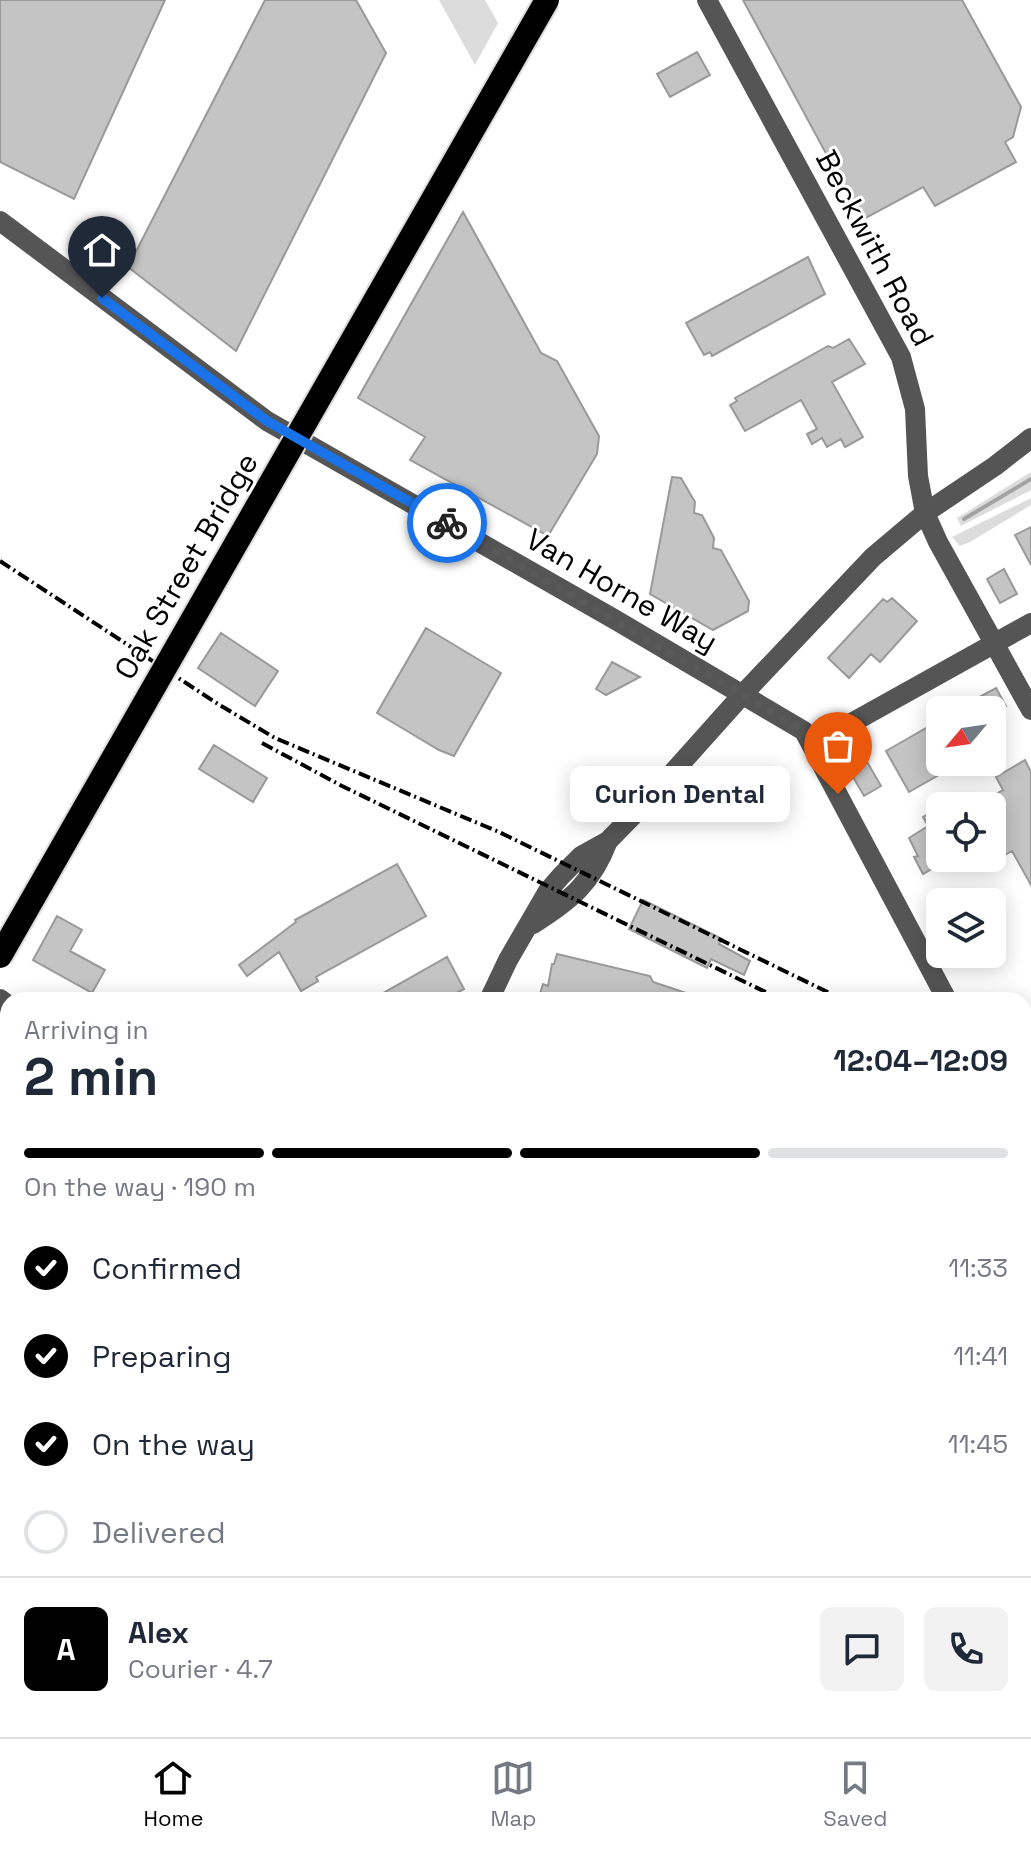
<!DOCTYPE html>
<html lang="en">
<head>
<meta charset="utf-8">
<style>
	body { margin:0; font-family:"Space Grotesk",sans-serif; background:#f2f2f3; color:#1f2937; height:100vh; display:flex; flex-direction:column; font-size:30px; white-space:nowrap }
	* { box-sizing:border-box; margin:0 }
	p { font-size:26px; color:#747a83 }
	.icon { flex:none; width:44px; height:44px; fill:none; stroke:currentColor; stroke-width:2; stroke-linecap:round; stroke-linejoin:round }
	.map { position:relative; flex:1; overflow:hidden }
	.details { position:absolute; left:0px; top:992px; width:1032px; height:746px; display:flex; flex-direction:column; background:#fff; border-radius:24px 24px 0 0; box-shadow:0 4px 20px #0003 }
	.details>* { flex:none }
	.needle { width:52px; rotate:241deg }
	.controls { position:absolute; left:926px; top:696px; display:grid; gap:16px }
	.controls a { display:grid; place-items:center; width:80px; height:80px; border-radius:12px; background:#fff; box-shadow:0 4px 20px #0003; font-size:40px }
	.pin { position:absolute; display:grid; place-items:center; width:68px; height:68px; color:#fff; margin:-82px -34px; border-radius:50% 50% 50% 0; rotate:-45deg; box-shadow:0 0 8px #0007 }
	.pin .icon { rotate:45deg }
	.courier { position:absolute; display:grid; place-items:center; width:80px; height:80px; margin:-40px; border:6px solid #1a73e8; border-radius:50%; background:#fff; color:#222; box-shadow:0 2px 10px #0007 }
	.bubble { position:absolute; height:56px; border-radius:12px; background:#fff; box-shadow:0 4px 20px #0003; font-size:26px; font-weight:800; line-height:56px; text-align:center }
	.overview em { font-style:normal; font-weight:800 }
	.overview div { display:flex; flex-direction:column-reverse }
	.overview { display:flex; align-items:center; justify-content:space-between; height:136px; padding:0 24px }
	h1 { font-size:52px; font-weight:800; line-height:60px }
	.bar { display:grid; grid-template-columns:repeat(4,1fr); gap:12px 8px; align-content:center; height:96px; padding:0 24px }
	.bar i { height:10px; border-radius:6px; background:#e0e1e3 }
	.bar .current { background:#000 }
	.bar p { grid-column:span 4 }
	.line { display:flex; align-items:center; gap:20px; padding:0 24px; border-top:2px solid #e0e1e3 }
	.line div { flex:1 }
	.round { display:grid; place-items:center; flex:none; width:84px; height:84px; border-radius:12px; background:#f2f2f3 }
	ol { padding:0 24px; list-style:none }
	li { display:flex; align-items:center; gap:24px; height:88px }
	li p { margin-inline-start:auto }
	li .icon { padding:8px; border-radius:50%; background:#000; color:#fff; stroke-width:4 }
	li:last-child { color:#747a83 }
	li i { width:44px; height:44px; border:4px solid #e0e1e3; border-radius:50% }
	.dock { display:flex; justify-content:space-around; align-items:center; height:112px; border-top:2px solid #e0e1e3; background:#fff; font-size:22px; color:#747a83 }
	.dock a { display:grid; justify-items:center; gap:4px }
	.dock .current { color:#000 }
	.map>svg:first-child { display:block }
	.green { fill:#dcdcdc }
	.water { fill:#a3a3a3 }
	.lines { fill:none; stroke-linecap:round; stroke-linejoin:round }
	.stream { stroke:#a3a3a3; stroke-width:4 }
	.building { fill:#c4c4c4; stroke:#999; stroke-width:2 }
	.minor { stroke:#555; stroke-width:20 }
	.rail { stroke:#000; stroke-width:4; stroke-dasharray:12 4 2 4; stroke-linecap:butt }
	.highway-bridge-casing { stroke:#dbdbdb; stroke-width:28; stroke-linecap:butt }
	.highway-bridge { stroke:#000; stroke-width:24 }
	.done { stroke:#595959; stroke-width:8; stroke-dasharray:0 14.4 }
	.route { stroke:#1a73e8; stroke-width:10 }
	.labels { text-anchor:middle; dominant-baseline:central; stroke-width:6; stroke-linejoin:round; paint-order:stroke }
	.street-label { font-size:30px; fill:#000; stroke:#fff }
</style>
</head>
<body>
<div class="map">
<svg width="1031" height="1737" viewBox="0 0 1031 1737">
	<rect width="100%" height="100%" fill="#fff"/>
	<path class="green" d="M 439,0 L 485,0 L 498,23 L 475,65 Z
		M 1031,472 L 1031,490 L 961,526 L 957,518 Z
		M 1031,498 L 1031,505 L 970,542 L 960,546 L 952,537 Z"/>
	<path class="water" d="M 0,1094 L 8,1102 L 8,1730 L 731,1730 L 741,1737 L 0,1737 Z"/>
	<g class="lines">
		<path class="stream" d="M 964,519 L 1031,479"/>
	</g>
	<path class="building" d="M 0,0 L 165,0 L 74,199 L 0,162 Z
		M 265,0 L 356,0 L 386,53 L 236,351 L 128,267 Z
		M 743,0 L 962,0 L 1021,107 L 1013,137 L 1005,142 L 1016,162 L 935,206 L 923,187 L 862,220 Z
		M 697,52 L 710,75 L 670,97 L 657,74 Z
		M 463,212 L 541,353 L 557,361 L 599,436 L 597,454 L 548,536 L 410,460 L 425,437 L 358,398 Z
		M 808,257 L 825,294 L 712,356 L 710,352 L 704,355 L 686,323 Z
		M 849,339 L 865,364 L 832,382 L 863,437 L 845,447 L 841,439 L 827,447 L 822,438 L 812,444 L 807,434 L 817,429 L 801,400 L 745,431 L 730,405 L 737,401 L 735,398 L 828,346 L 833,348 Z
		M 672,477 L 681,478 L 695,502 L 694,513 L 702,515 L 714,538 L 713,548 L 721,550 L 749,601 L 748,611 L 713,630 L 650,594 Z
		M 1031,527 L 1031,565 L 1015,535 Z
		M 1004,569 L 1017,594 L 1000,603 L 987,579 Z
		M 892,598 L 917,621 L 880,662 L 871,654 L 849,678 L 828,658 L 883,599 L 887,602 Z
		M 426,628 L 501,673 L 454,756 L 439,750 L 377,713 Z
		M 221,633 L 278,671 L 255,706 L 198,668 Z
		M 612,662 L 640,677 L 606,695 L 596,689 Z
		M 996,688 L 1006,706 L 998,710 L 955,710 Z
		M 940,720 L 940,762 L 946,771 L 909,792 L 886,751 Z
		M 214,745 L 267,778 L 253,802 L 199,769 Z
		M 866,760 L 881,786 L 864,796 L 849,770 Z
		M 1025,760 L 1031,772 L 1031,885 L 1012,851 L 1003,856 L 992,837 L 992,815 L 1002,809 L 994,795 L 1003,790 L 996,777 Z
		M 940,807 L 940,864 L 923,874 L 914,857 L 918,856 L 909,838 L 928,826 L 923,817 Z
		M 397,864 L 426,916 L 316,977 L 318,981 L 301,991 L 279,952 L 247,976 L 239,965 L 296,922 L 295,920 Z
		M 643,900 L 722,939 L 719,944 L 750,961 L 744,975 L 711,959 L 707,968 L 629,929 Z
		M 57,916 L 82,930 L 70,951 L 105,970 L 92,993 L 33,960 Z
		M 557,954 L 650,976 L 653,982 L 701,998 L 701,1000 L 538,1000 L 543,984 L 548,986 L 552,964 L 554,964 Z
		M 447,957 L 464,989 L 444,1000 L 371,1000 Z"/>
	<g class="lines">
		<path class="minor" d="M 707,0 L 901,357 L 915,409 L 918,476 L 925,513 L 938,542 L 1031,710
			M 0,221 L 267,421 L 614,619 L 804,731 L 947,1000
			M 812,745 L 1031,623
			M 533,924 C 570,901 592,883 608,841
			M 0,999 L 8,1005
			M 489,1000 L 508,960 L 548,891 L 561,876 L 581,856 L 608,841 L 650,798 L 743,694 L 873,557 L 925,513 L 995,466 L 1031,438
			M 1024,1244 L 1031,1248"/>
		<path class="rail" d="M 0,561 L 218,704 L 275,738 L 499,832 L 844,1000
			M 262,743 L 342,786 L 782,1000
			M 1024,1088 L 1031,1092
			M 1024,1107 L 1031,1111
			M 1024,1125 L 1031,1129"/>
		<g class="highway-bridge-casing">
			<path id="highway-bridge" d="M 0,956 L 547,0"/>
		</g>
		<use href="#highway-bridge" class="highway-bridge"/>
	</g>
	<g class="lines">
		<path class="done" d="M 447,523 L 804,731 L 838,794"/>
		<path class="route" d="M 102,298 L 267,421 L 447,523"/>
	</g>
	<g class="labels">
		<g class="street-label">
			<text transform="translate(875 248) rotate(62)">Beckwith Road</text>
			<text transform="translate(186 566) rotate(-60)">Oak Street Bridge</text>
			<text transform="translate(622 590) rotate(30)">Van Horne Way</text>
		</g>
	</g>
</svg>
<div class="controls">
<a><svg class="needle" viewBox="-14 -14 28 28"><path d="M0-13l5 13h-10z" fill="#e53935"/><path d="M0 13l5-13h-10z" fill="#747a83"/></svg></a>
<a><svg class="icon" aria-label="locate" viewBox="0 0 24 24"><circle cx="12" cy="12" r="6"/><path d="M12 2v4M12 18v4M2 12h4M18 12h4"/></svg></a>
<a><svg class="icon" aria-label="layers" viewBox="0 0 24 24"><path d="M12 4l9 5-9 5-9-5zM3 14l9 5 9-5"/></svg></a>
</div>
<div class="pin" style="left:838px;top:794px;background:#ea580c"><svg class="icon" aria-label="bag" viewBox="0 0 24 24"><path d="M5 8h14l-1 12H6zM9 8a3 3 0 0 1 6 0"/></svg></div>
<div class="pin" style="left:102px;top:298px;background:#1f2937"><svg class="icon" aria-label="home" viewBox="0 0 24 24"><path d="M3 11l9-7 9 7M6 9v11h12V9"/></svg></div>
<div class="courier" style="left:447px;top:523px"><svg class="icon" aria-label="bike" viewBox="0 0 24 24"><circle cx="6" cy="16" r="4"/><circle cx="18" cy="16" r="4"/><path d="M6 16l4-8h5l3 8M10 8l3 8H6M13 5h3"/></svg></div>
<div class="bubble" style="left:570px;top:766px;width:220px">Curion Dental</div>
<section class="details">
<div class="overview"><div><h1>2 min</h1><p>Arriving in</p></div><em>12:04–12:09</em></div>
<div class="bar"><i class="current"></i><i class="current"></i><i class="current"></i><i></i><p>On the way · 190 m</p></div>
<ol>
<li><svg class="icon" aria-label="check" viewBox="0 0 24 24"><path d="M5 12l5 5 9-10"/></svg>Confirmed<p>11:33</p></li>
<li><svg class="icon" aria-label="check" viewBox="0 0 24 24"><path d="M5 12l5 5 9-10"/></svg>Preparing<p>11:41</p></li>
<li><svg class="icon" aria-label="check" viewBox="0 0 24 24"><path d="M5 12l5 5 9-10"/></svg>On the way<p>11:45</p></li>
<li><i></i>Delivered</li>
</ol>
<div class="line" style="height:144px"><b class="round" style="background:#000;color:#fff">A</b><div><b>Alex</b><p>Courier · 4.7</p></div><a class="round"><svg class="icon" aria-label="chat" viewBox="0 0 24 24"><path d="M4 5h16v11H9l-5 4z"/></svg></a><a class="round"><svg class="icon" aria-label="phone" viewBox="0 0 24 24"><path d="M5 4h4l2 5-3 2q2 4 5 5l2-3 5 2v4C11 20 4 13 5 4z"/></svg></a></div>
</section>
</div>
<nav class="dock">
<a class="current"><svg class="icon" aria-label="home" viewBox="0 0 24 24"><path d="M3 11l9-7 9 7M6 9v11h12V9"/></svg>Home</a>
<a><svg class="icon" aria-label="map" viewBox="0 0 24 24"><path d="M3 6l6-2 6 2 6-2v14l-6 2-6-2-6 2zM9 4v14M15 6v14"/></svg>Map</a>
<a><svg class="icon" aria-label="saved" viewBox="0 0 24 24"><path d="M7 4h10v16l-5-4-5 4z"/></svg>Saved</a>
</nav>
</body>
</html>
